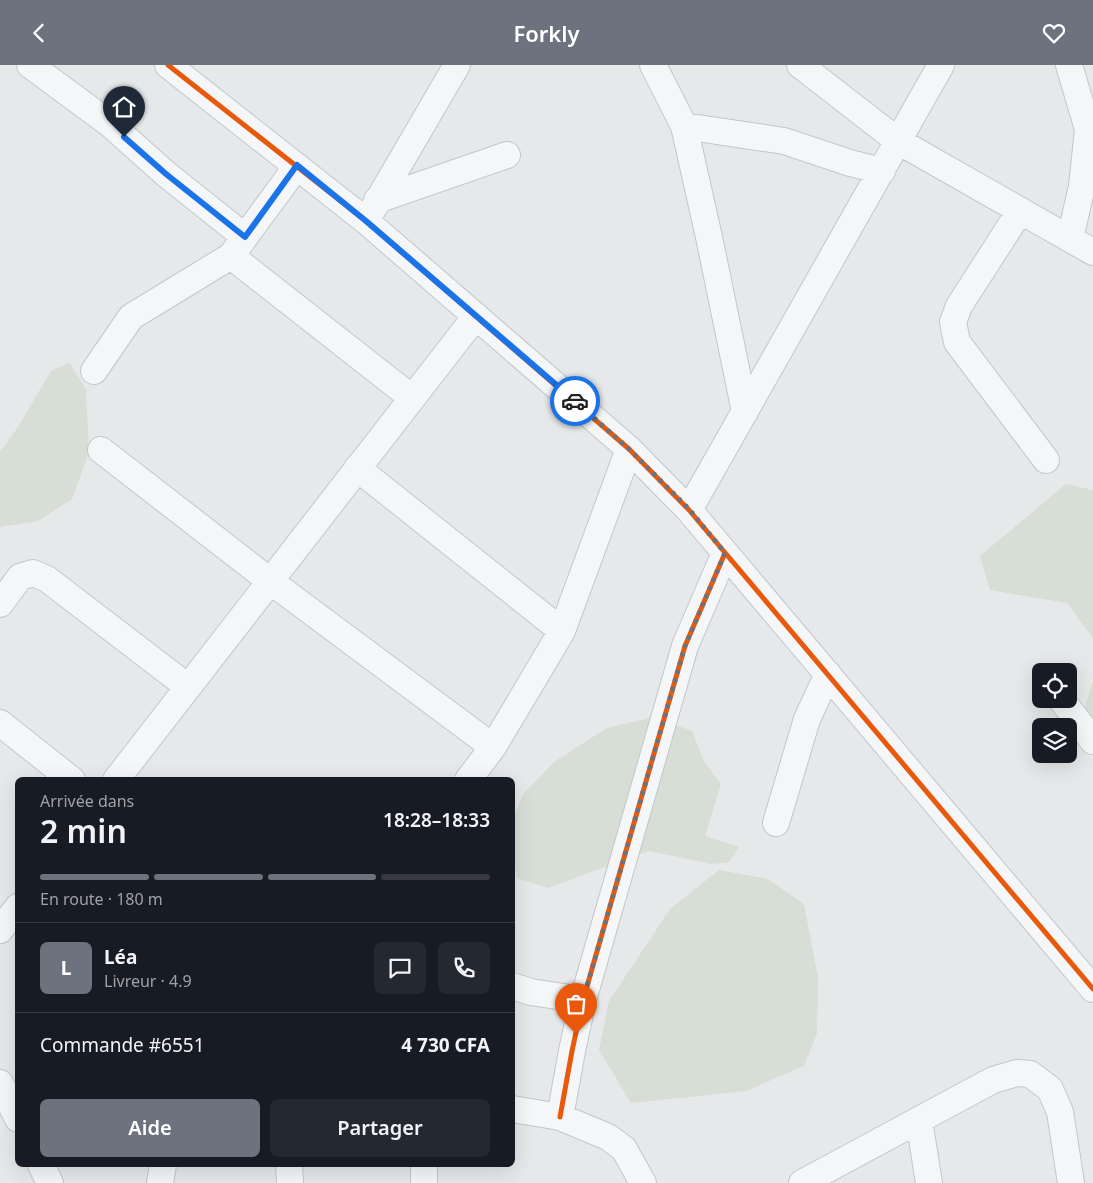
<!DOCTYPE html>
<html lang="fr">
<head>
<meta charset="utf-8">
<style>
	body { margin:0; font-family:"Noto Sans",sans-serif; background:#242831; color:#f1f3f6; height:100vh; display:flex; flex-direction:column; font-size:19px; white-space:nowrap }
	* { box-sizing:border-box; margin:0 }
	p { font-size:16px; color:#9ea1a6 }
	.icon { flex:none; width:28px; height:28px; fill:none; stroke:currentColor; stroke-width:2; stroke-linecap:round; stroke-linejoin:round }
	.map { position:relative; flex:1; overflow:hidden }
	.sheet { position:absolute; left:15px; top:712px; width:500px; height:390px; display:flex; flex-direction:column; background:#171b24; border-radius:8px; box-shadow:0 5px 20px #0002 }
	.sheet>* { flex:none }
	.buttons { position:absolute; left:1032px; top:598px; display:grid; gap:10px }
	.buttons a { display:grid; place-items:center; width:45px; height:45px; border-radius:8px; background:#171b24; box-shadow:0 5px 20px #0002; font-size:25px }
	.pin { position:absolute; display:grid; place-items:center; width:42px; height:42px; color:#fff; margin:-51px -21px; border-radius:50% 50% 50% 0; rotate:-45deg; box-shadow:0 0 5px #0007 }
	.pin .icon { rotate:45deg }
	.courier { position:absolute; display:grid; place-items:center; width:50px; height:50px; margin:-25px; border:4px solid #1a73e8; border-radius:50%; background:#fff; color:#222; box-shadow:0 1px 6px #0007 }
	.head em { font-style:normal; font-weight:600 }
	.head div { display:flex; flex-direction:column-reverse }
	.head { display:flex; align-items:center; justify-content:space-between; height:85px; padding:0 25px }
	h1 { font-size:32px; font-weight:600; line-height:38px }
	.bar { display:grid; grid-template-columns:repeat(4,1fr); gap:8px 5px; align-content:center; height:60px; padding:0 25px }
	.bar i { height:6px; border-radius:4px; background:#363941 }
	.bar .selected { background:#6c737f }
	.bar p { grid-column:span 4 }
	.line { display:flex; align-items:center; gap:12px; padding:0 25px; border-top:1px solid #363941 }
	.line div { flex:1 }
	.round { display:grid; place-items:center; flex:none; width:52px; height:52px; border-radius:8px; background:#242831 }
	.button { display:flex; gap:10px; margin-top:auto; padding:10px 25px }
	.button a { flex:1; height:58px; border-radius:8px; background:#6c737f; color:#fff; font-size:20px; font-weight:600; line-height:58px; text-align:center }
	.button a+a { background:#242831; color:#f1f3f6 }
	header { display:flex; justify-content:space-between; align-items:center; height:65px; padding:0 25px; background:#6c737f; color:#fff; font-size:22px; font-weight:600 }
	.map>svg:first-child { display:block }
	.green { fill:#d6ded6 }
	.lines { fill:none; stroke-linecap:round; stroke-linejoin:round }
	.minor-casing { stroke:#c4c6c8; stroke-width:28 }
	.minor { stroke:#f5f6f7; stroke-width:26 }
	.cycleway-casing { stroke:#f4f6f9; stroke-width:8 }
	.cycleway { stroke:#e8590c; stroke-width:5 }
	.done { stroke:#6c737f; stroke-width:5; stroke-dasharray:0 9 }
	.route { stroke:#1a73e8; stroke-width:6 }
</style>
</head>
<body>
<header><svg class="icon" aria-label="back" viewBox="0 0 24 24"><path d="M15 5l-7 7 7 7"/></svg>Forkly<svg class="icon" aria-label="heart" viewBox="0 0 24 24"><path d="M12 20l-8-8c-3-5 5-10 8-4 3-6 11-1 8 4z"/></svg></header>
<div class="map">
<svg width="1093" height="1118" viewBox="0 0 1093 1118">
	<rect width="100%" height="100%" fill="#e6e8ea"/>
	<path class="green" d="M 70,298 L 86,325 L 89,387 L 72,434 L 38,456 L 0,462 L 0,387 L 18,362 L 51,306 Z
		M 1066,419 L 1093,425 L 1093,573 L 1067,538 L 990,525 L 980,491 Z
		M 1093,616 L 1093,689 L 1076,671 Z
		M 654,652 L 692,666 L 704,696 L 721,719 L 705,771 L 739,782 L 729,797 L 712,799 L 649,786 L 548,823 L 517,813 L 513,790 L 512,756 L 524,728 L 554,697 L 607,663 Z
		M 719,805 L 768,814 L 804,839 L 818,913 L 817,968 L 804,1001 L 746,1026 L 631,1038 L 599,985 L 609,936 L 670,844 Z"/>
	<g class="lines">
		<g class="minor-casing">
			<path id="minor" d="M 30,0 L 110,59 L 166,109 L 245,172
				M 168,0 L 366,156 L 629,384 L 689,445 L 1093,924
				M 653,0 L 684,61 L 709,172 L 745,347
				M 800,0 L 898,76 L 1093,187
				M 1069,0 L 1088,64 L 1082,121 L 1070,174
				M 684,61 L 784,76 L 850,98 L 882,106
				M 377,135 L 507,90
				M 1020,146 L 959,241 L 953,257 L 957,277 L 1046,395
				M 366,156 L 457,0
				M 231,191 L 412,333
				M 94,306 L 131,252 L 231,191 L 297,101
				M 101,385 L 270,516 L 493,682
				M 357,403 L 562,566
				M 689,445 L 941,0
				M 0,539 L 20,512 L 33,508 L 47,514 L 188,622
				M 1061,634 L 1093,676
				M 0,658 L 72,715
				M 116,715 L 476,251
				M 468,715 L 493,682 L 562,566 L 629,384
				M 776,758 L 807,654 L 828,609
				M 0,865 L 18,842
				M 512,921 L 531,927 L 583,935
				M 0,1018 L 18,1054
				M 512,1044 L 560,1052 L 608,1072 L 624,1084 L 643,1118
				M 560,1052 L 572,986 L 583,935 L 685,581 L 725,488
				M 919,1055 L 929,1118
				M 41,1100 L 50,1118
				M 289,1100 L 290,1118
				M 160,1118 L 163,1100
				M 424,1118 L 424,1100
				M 802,1118 L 993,1015 L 1017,1008 L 1030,1009 L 1050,1024 L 1060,1047 L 1071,1118"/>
		</g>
		<use href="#minor" class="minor"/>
		<g class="cycleway-casing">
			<path id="cycleway" d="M 168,0 L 366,156 L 629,384 L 689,445 L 1093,924
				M 560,1052 L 572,986 L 583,935 L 685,581 L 725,488"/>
		</g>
		<use href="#cycleway" class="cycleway"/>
	</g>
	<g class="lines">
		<path class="done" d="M 575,336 L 629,384 L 690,445 L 725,488 L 685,581 L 583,935 L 576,969"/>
		<path class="route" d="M 124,72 L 166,109 L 245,172 L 297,100 L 366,156 L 575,336"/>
	</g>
</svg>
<div class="buttons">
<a><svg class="icon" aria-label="locate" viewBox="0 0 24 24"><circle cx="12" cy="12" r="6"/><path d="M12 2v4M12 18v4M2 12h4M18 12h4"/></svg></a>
<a><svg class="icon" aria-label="layers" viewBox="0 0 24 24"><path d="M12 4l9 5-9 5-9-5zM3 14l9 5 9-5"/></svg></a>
</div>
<div class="pin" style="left:576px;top:969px;background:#ea580c"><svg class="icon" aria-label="bag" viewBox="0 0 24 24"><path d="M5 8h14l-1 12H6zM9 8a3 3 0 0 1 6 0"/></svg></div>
<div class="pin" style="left:124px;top:72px;background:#1f2937"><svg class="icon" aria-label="home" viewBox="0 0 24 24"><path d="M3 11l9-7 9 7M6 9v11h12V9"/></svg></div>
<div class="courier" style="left:575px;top:336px"><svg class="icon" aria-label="car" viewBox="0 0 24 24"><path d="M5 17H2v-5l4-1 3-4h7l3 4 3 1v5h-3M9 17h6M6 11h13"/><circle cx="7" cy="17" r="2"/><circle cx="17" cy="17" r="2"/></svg></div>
<section class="sheet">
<div class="head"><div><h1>2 min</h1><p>Arrivée dans</p></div><em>18:28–18:33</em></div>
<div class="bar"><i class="selected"></i><i class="selected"></i><i class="selected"></i><i></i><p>En route · 180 m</p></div>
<div class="line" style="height:90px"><b class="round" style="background:#6c737f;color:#fff">L</b><div><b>Léa</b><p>Livreur · 4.9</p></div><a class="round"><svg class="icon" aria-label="chat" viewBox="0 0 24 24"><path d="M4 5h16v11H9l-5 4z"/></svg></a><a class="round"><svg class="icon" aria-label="phone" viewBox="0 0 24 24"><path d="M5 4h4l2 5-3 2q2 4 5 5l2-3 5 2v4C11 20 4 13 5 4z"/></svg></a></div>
<div class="line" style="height:65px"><div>Commande #6551</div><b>4 730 CFA</b></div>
<div class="button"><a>Aide</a><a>Partager</a></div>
</section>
</div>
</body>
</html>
